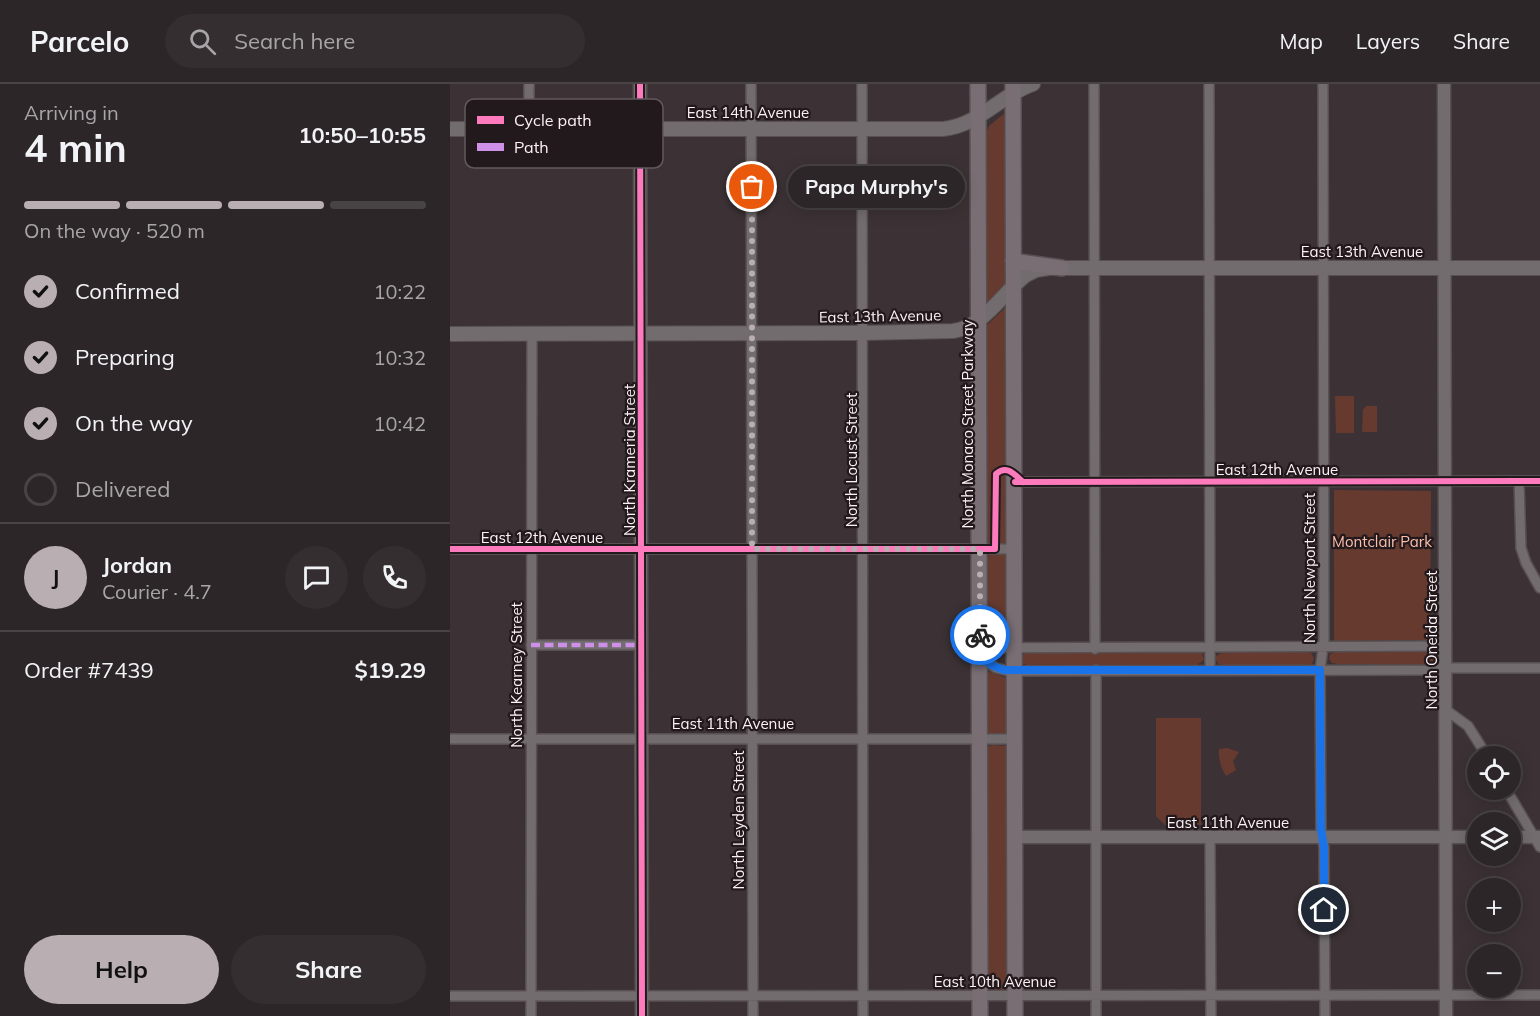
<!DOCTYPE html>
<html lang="en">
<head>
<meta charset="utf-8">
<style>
	body { margin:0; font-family:Mulish,sans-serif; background:#352e30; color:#f1f3f6; height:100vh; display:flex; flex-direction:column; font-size:22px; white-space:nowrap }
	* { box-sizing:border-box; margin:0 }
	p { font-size:20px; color:#a7a5a8 }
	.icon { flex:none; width:33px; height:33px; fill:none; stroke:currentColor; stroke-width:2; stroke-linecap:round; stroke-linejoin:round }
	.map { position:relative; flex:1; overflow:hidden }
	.sheet { display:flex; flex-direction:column; background:#2d2628; width:450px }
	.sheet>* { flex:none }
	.fabs { position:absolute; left:1017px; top:662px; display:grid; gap:12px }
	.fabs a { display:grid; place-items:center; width:54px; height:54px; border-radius:50%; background:#2d2628; box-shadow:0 3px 15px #0003,0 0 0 2px #484345; font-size:30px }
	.pin { position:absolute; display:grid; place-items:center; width:51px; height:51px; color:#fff; margin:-26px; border:3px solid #fff; border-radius:50%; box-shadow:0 2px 6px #0007 }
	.courier { position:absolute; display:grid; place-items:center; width:60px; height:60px; margin:-30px; border:4px solid #1a73e8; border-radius:50%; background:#fff; color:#222; box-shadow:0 2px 8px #0007 }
	.bubble { position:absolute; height:42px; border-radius:21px; background:#2d2628; box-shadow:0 3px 15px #0003,0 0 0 2px #484345; font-size:20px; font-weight:700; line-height:42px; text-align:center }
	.overview em { font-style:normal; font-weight:700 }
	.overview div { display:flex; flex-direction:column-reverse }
	.overview { display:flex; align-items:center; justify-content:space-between; height:102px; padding:0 24px }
	h1 { font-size:39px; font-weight:700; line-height:45px }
	.bar { display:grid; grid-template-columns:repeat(4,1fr); gap:9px 6px; align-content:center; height:72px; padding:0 24px }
	.bar i { height:8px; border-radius:4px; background:#484345 }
	.bar .selected { background:#b9aeb1 }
	.bar p { grid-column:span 4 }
	.line { display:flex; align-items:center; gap:15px; padding:0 24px; border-top:2px solid #484345 }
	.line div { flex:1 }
	.round { display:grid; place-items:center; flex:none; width:63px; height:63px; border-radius:32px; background:#352e30 }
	ol { padding:0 24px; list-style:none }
	li { display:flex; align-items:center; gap:18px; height:66px }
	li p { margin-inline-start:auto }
	li .icon { padding:6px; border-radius:50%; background:#b9aeb1; color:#111; stroke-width:4 }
	li:last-child { color:#a7a5a8 }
	li i { width:33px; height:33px; border:3px solid #484345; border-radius:50% }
	.primary-button { display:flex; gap:12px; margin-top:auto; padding:12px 24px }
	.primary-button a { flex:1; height:69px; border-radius:36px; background:#b9aeb1; color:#111; font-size:24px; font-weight:700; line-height:69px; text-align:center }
	.primary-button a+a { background:#352e30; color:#f1f3f6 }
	header { display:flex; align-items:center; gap:36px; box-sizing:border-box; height:84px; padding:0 30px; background:#2d2628; border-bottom:2px solid #484345 }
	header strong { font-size:28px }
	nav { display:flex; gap:33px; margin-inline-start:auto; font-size:21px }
	.search { width:420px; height:54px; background:#352e30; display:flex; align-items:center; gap:15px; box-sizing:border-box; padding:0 21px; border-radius:33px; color:#a7a5a8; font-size:22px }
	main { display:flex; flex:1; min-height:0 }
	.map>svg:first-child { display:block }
	.green { fill:#663a2f }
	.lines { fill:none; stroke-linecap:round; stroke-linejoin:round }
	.minor-casing { stroke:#574f51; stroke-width:12 }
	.tertiary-casing { stroke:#574f51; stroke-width:15 }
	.secondary-casing { stroke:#574f51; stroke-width:16 }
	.primary-casing { stroke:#574f51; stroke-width:18 }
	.minor { stroke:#726c6e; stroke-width:9 }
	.tertiary { stroke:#726c6e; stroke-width:12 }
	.secondary { stroke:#726c6e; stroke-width:14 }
	.primary { stroke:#786e73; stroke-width:15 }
	.quiet { stroke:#ce8fe9; stroke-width:4.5; stroke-dasharray:9 4.5; stroke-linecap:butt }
	.cycleway-casing { stroke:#21191c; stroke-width:10 }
	.cycleway { stroke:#fd7abc; stroke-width:6 }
	.done { stroke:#b9aeb1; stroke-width:6; stroke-dasharray:0 10.8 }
	.route { stroke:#1a73e8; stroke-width:8 }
	.labels { text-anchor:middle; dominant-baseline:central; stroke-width:4.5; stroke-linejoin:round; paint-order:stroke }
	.street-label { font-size:15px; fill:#fdf1f4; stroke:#21191c }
	.park-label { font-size:15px; fill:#fdbeac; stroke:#21191c }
	.key { fill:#21191c; stroke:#635a5d; stroke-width:1.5 }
	.key-label { font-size:16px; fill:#fdf1f4 }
</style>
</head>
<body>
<header>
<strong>Parcelo</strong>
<div class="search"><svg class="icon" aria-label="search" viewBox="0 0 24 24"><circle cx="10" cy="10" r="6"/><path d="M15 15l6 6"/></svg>Search here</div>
<nav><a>Map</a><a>Layers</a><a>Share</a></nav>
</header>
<main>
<section class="sheet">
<div class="overview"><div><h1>4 min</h1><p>Arriving in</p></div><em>10:50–10:55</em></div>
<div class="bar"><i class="selected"></i><i class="selected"></i><i class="selected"></i><i></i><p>On the way · 520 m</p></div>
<ol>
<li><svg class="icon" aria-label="check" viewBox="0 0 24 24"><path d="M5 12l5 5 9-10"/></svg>Confirmed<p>10:22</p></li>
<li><svg class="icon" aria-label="check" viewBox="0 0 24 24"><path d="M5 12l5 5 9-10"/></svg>Preparing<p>10:32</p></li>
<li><svg class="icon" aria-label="check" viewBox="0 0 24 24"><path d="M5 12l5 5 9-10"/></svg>On the way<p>10:42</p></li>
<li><i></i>Delivered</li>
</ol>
<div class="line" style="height:108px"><b class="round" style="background:#b9aeb1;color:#111">J</b><div><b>Jordan</b><p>Courier · 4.7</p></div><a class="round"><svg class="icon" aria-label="chat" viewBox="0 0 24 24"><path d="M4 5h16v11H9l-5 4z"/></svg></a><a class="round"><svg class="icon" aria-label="phone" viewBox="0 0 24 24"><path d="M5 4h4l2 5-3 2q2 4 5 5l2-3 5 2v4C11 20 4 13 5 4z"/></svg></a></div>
<div class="line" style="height:78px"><div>Order #7439</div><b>$19.29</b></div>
<div class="primary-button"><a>Help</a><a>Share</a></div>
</section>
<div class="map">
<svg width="1090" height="932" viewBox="0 0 1090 932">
	<rect width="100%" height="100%" fill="#3c3235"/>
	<path class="green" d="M 556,28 L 561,195 L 537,221 L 535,219 L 535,51 L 539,42 Z
		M 555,224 L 557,224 L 558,459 L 540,460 L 536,456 L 535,246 L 537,241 Z
		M 885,312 L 904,312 L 904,349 L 886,349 Z
		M 916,322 L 927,322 L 927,348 L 912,348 L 913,326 Z
		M 884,406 L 981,407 L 980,556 L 884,557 Z
		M 555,469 L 558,470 L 558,558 L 535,559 L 536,475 L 540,470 Z
		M 576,568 L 747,568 L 752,569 L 754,576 L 747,581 L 577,581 L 571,579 L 571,573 Z
		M 773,568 L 856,568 L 861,569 L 864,574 L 862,580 L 857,581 L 773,581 L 768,580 L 766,576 L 766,572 Z
		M 886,568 L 981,568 L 985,569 L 987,574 L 983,581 L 888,580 L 882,579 L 879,575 L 880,570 Z
		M 537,587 L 559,595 L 559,649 L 556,650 L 537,650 L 535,588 Z
		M 706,634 L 751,634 L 751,741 L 715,741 L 706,732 Z
		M 542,661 L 558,662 L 559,905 L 541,907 L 535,905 L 536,664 Z
		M 777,664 L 789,668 L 783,677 L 786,686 L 776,692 C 771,684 768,674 769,665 Z"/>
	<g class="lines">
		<g class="minor-casing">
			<path id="minor" d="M 301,0 L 303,932
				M 412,0 L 413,932
				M 644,0 L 645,565
				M 759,0 L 760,586
				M 873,0 L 874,556 L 870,586 L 871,745 L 874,763 L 875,932
				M 79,44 L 79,0
				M 1069,397 L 1071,464 L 1076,479 L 1090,504
				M 565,398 L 1090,397
				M 0,465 L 565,465
				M 81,561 L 192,561
				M 530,564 L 996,562
				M 530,573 L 546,584 L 558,587 L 981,586 L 996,584 L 1090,584
				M 646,586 L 646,932
				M 996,626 L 1018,642 L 1037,672
				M 0,655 L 565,655
				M 1056,705 L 1090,763
				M 760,753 L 761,932
				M 0,912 L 1090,911
				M 81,932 L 82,250"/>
		</g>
		<g class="tertiary-casing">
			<path id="tertiary" d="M 190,0 L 192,932
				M 994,0 L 996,932
				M 565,753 L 1028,753
				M 1060,753 L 1090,753"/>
		</g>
		<g class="secondary-casing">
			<path id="secondary" d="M 0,45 L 493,45 C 530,41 550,11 583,0
				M 0,250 L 413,249 L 503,247 C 534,243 552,209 576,191 L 586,186 L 599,184 L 1090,184"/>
		</g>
		<g class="primary-casing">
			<path id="primary" d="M 528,0 L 530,932
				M 563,0 L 565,932
				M 563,177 L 612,184"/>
		</g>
		<use href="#minor" class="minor"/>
		<use href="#tertiary" class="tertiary"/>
		<use href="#secondary" class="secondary"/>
		<use href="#primary" class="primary"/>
		<path class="quiet" d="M 81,561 L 192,561"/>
		<g class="cycleway-casing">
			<path id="cycleway" d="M 190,0 L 192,932
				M 565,398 L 1090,397
				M 0,465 L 545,465 L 546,390 C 557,380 565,391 573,398"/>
		</g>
		<use href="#cycleway" class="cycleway"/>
	</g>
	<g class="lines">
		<path class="done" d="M 302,103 L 302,465 L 530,465 L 530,551"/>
		<path class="route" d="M 530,551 L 530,573 L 541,581 L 554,586 L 870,586 L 871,745 L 874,763 L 874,826"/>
	</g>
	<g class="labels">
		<g class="street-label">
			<text x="298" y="28">East 14th Avenue</text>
			<text x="912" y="167">East 13th Avenue</text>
			<text transform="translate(430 232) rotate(-1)">East 13th Avenue</text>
			<text transform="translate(517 340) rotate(-90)">North Monaco Street Parkway</text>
			<text transform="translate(179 376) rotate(-90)">North Krameria Street</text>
			<text transform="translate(401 376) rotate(-90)">North Locust Street</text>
			<text x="827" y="385">East 12th Avenue</text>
			<text x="92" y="453">East 12th Avenue</text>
			<text transform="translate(859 484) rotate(-90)">North Newport Street</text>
			<text transform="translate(981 556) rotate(-90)">North Oneida Street</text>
			<text transform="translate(66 591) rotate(-90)">North Kearney Street</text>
			<text x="283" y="639">East 11th Avenue</text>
			<text transform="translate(288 736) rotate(-90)">North Leyden Street</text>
			<text x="778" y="738">East 11th Avenue</text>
			<text x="545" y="897">East 10th Avenue</text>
		</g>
		<g class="park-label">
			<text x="932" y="457">Montclair Park</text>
		</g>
	</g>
	<rect x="15" y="15" width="198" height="69" rx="9" class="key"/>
	<rect x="27" y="32" width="27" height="8" fill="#fd7abc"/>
	<rect x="27" y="59" width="27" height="8" fill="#ce8fe9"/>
	<g class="key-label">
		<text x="64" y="42">Cycle path</text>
		<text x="64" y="69">Path</text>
	</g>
</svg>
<div class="fabs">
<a><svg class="icon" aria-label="locate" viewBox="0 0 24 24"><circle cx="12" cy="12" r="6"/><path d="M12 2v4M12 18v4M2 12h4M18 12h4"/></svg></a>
<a><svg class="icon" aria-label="layers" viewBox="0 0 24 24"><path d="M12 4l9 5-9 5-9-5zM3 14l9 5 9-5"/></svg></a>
<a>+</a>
<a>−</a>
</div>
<div class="pin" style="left:302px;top:103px;background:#ea580c"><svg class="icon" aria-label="bag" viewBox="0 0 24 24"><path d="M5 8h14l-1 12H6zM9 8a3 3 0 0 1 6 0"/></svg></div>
<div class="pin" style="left:874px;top:826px;background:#1f2937"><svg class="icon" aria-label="home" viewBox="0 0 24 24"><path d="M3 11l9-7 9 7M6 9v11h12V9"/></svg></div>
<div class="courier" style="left:530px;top:551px"><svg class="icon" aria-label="bike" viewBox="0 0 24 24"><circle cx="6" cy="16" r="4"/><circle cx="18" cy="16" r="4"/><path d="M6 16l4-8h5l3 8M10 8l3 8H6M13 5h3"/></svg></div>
<div class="bubble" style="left:338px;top:82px;width:177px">Papa Murphy's</div>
</div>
</main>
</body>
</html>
